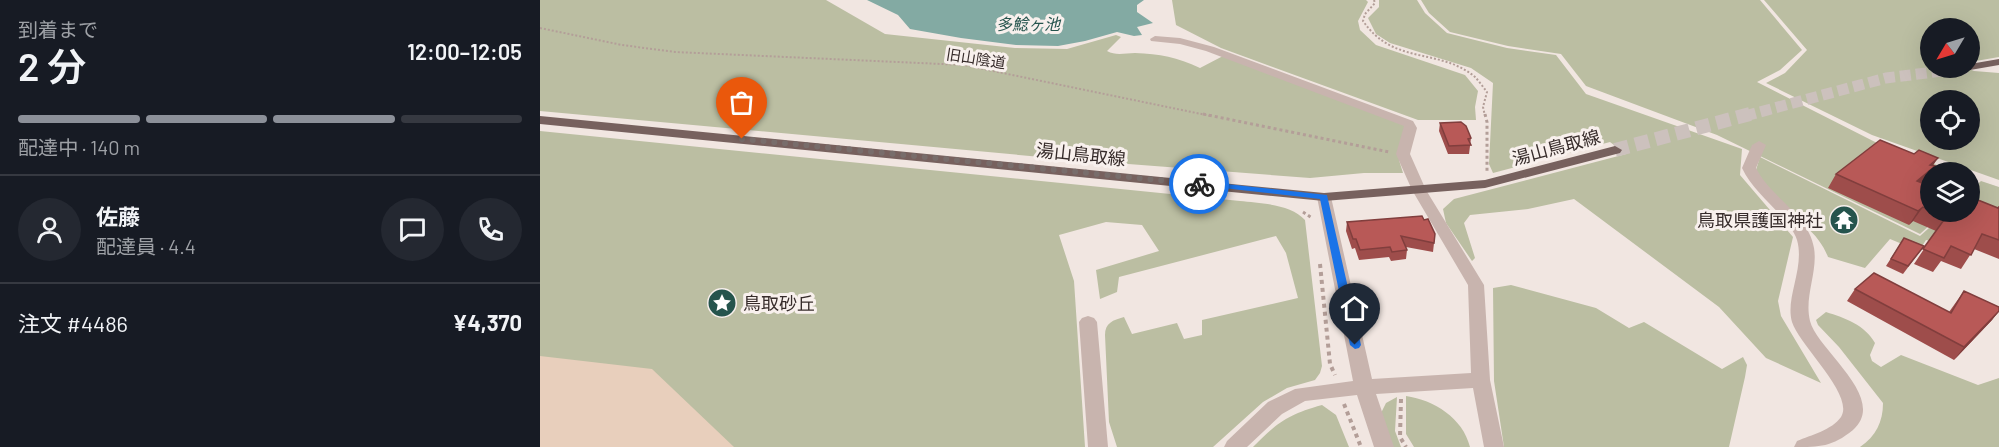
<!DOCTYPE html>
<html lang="ja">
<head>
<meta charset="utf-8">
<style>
	body { margin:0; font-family:Barlow,"Noto Sans JP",sans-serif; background:#242831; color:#f1f3f6; height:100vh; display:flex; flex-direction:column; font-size:22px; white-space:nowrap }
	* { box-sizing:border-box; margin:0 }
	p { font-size:20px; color:#9ea1a6 }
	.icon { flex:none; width:33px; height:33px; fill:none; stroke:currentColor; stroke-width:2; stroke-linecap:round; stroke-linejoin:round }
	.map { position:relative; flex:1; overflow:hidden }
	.panel { display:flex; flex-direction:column; background:#171b24; width:540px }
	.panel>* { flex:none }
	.needle { width:39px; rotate:232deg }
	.fabs { position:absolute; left:1380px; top:18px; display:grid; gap:12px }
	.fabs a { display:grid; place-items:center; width:60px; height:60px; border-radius:50%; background:#171b24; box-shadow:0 6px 24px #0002; font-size:30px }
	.pin { position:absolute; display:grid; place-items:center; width:51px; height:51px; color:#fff; margin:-62px -26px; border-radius:50% 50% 50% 0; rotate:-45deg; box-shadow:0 0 6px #0007 }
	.pin .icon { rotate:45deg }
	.courier { position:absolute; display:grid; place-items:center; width:60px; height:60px; margin:-30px; border:4px solid #1a73e8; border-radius:50%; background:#fff; color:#222; box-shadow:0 2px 8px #0007 }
	.head em { font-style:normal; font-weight:600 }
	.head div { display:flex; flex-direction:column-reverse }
	.head { display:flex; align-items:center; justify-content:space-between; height:102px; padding:0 18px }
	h1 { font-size:39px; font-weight:600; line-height:45px }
	.bar { display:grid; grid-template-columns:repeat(4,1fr); gap:9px 6px; align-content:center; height:72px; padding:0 18px }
	.bar i { height:8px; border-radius:4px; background:#363941 }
	.bar .on { background:#8c9099 }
	.bar p { grid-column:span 4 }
	.line { display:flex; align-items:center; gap:15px; padding:0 18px; border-top:2px solid #363941 }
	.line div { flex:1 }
	.round { display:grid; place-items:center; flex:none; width:63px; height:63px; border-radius:32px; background:#242831 }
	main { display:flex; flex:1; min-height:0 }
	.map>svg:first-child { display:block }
	.green { fill:#bbbea2; fill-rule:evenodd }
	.sand { fill:#e8cfbc }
	.water { fill:#83aaa3 }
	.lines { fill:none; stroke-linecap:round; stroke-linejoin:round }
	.major-tunnel-far1 { stroke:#ccc1bd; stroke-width:11; stroke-dasharray:11 5; stroke-linecap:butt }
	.major-tunnel { stroke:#ccc1bd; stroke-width:14; stroke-dasharray:14 7; stroke-linecap:butt }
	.path-far2 { stroke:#b39e98; stroke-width:2; stroke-dasharray:2 2; stroke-linecap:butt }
	.path-far1 { stroke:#b39e98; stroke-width:3; stroke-dasharray:3 3; stroke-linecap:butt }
	.path { stroke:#b39e98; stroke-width:4; stroke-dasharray:4 4; stroke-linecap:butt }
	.minor { fill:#c8b4ae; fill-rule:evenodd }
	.major { fill:#77615e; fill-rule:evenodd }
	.wall { fill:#9e4d4b }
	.shaded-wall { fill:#813e3d }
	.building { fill:#b85957; stroke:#813e3d; stroke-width:1.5 }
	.route { fill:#1a73e8 }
	.done { stroke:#786d6b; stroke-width:6; stroke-dasharray:0 10.8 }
	.labels { text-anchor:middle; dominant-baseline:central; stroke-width:6; stroke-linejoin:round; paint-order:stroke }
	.far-street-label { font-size:15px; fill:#372c2b; stroke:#f8f0ed }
	.far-water-label { font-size:16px; font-style:italic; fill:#25544d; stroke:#f8f0ed }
	.street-label { font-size:18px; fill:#372c2b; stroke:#f8f0ed }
	.poi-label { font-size:18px; fill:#372c2b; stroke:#f8f0ed; text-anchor:end }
</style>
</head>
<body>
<main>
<section class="panel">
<div class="head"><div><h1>2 分</h1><p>到着まで</p></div><em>12:00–12:05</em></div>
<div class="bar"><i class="on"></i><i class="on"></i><i class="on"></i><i></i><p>配達中 · 140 m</p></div>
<div class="line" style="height:108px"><a class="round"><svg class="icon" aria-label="person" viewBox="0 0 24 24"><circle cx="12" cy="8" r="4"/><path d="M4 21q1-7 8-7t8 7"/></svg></a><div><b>佐藤</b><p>配達員 · 4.4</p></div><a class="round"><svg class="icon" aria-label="chat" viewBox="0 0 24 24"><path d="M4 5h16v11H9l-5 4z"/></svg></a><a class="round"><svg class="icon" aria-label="phone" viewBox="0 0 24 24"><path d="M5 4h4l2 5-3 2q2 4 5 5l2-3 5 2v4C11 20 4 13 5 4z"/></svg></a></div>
<div class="line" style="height:78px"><div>注文 #4486</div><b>¥4,370</b></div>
</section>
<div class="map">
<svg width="1459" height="447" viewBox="0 0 1459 447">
	<rect width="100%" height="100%" fill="#f1e6e1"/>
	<path class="green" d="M 0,0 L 286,0 L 345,34 L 475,48 L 527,49 L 576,35 L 581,37 L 567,51 C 576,56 585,53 595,53 C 620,54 637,57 660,68 L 683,56 L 865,125 L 859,160 L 863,173 L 824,173 L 770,178 L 523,159 L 0,111 Z
		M 632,0 L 826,0 L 828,2 L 818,21 L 820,30 L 836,45 L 925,75 L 938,91 L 935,107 L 936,120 L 878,120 L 681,48 L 636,25 Z
		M 839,0 L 877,0 L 885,13 L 907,33 L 967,48 L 1016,55 L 1046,94 L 1202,149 L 1200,175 L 1253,237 L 1238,301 L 1241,316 L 1281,383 L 1226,358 L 1179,307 L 1034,199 L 988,209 L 930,215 L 924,223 L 935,258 L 932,261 L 906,223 L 903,209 L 914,199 L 1086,154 L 1070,142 L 953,173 L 949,164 L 953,83 L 931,68 L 850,43 L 836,34 L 828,18 L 839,7 Z
		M 881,0 L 1220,0 L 1262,50 L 1240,70 L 1217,82 L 1341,145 L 1353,147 L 1414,172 L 1390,172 L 1390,212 L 1404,212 L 1380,234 L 1177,135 L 1046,86 L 1021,54 L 968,46 L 910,32 L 889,13 Z
		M 1224,0 L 1459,0 L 1459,57 L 1430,62 L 1430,28 L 1390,28 L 1390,68 L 1427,68 L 1434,71 L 1459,73 L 1459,180 L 1332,135 L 1226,83 L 1245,73 L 1267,50 ZM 1390,100 L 1430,100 L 1430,140 L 1390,140 Z
		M 0,131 L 700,201 C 719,203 751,204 765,220 L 782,366 L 780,373 L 775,380 L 747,388 L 723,402 L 673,447 L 577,447 L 569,422 L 565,335 C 565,323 573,320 584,317 L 592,334 L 637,323 L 644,339 L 662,335 L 662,320 L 758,298 L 746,253 L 736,236 L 579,277 L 577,292 L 560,299 L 556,270 L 619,251 L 602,225 L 566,222 L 519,235 L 534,281 L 545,447 L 0,447 Z
		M 1220,157 L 1380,236 L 1407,212 L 1394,242 L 1386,240 L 1379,251 L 1350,239 L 1325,268 L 1288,257 C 1277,227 1246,214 1227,191 C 1223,185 1220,176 1216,170 Z
		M 1441,181 L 1459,187 L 1459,215 L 1430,212 L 1430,191 Z
		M 971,285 L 1056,308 L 1089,328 L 1104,322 L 1182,369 L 1203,357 L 1207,365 L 1205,377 L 1189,447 L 964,447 L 954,381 L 953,288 Z
		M 1286,312 C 1305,318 1325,325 1335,343 L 1330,355 L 1332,361 L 1341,367 L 1361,355 L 1438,385 L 1459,378 L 1459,447 L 1320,447 C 1336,436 1343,422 1343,403 L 1299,347 L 1278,325 L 1276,320 Z
		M 866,396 C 894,400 923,418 930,447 L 874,447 L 866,434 Z
		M 857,397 L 855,431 L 861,447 L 851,447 L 841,413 L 846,403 Z
		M 782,405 L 796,415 L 809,447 L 713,447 C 738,422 747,415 782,405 Z"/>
	<path class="sand" d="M 0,356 L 112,369 L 194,447 L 0,447 Z"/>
	<path class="water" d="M 327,0 L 604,0 L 597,5 L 597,12 L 613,23 L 597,27 L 602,35 L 594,36 L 577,32 L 545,41 L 518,46 L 476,45 L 421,38 L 370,29 L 358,15 Z"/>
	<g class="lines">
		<path class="major-tunnel-far1" d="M 1205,116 L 1346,78 L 1427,68"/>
		<path class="major-tunnel" d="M 1075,150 L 1210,114"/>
		<path class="path-far2" d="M 834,0 L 835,3 L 825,14 L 823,21 C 854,66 899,47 935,77 C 939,81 943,87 947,92 L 943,107 L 945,116
			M 0,28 L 82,45 L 135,52 L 424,65 L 671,116"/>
		<path class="path-far1" d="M 663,114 L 849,152
			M 945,114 L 947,122 L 947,171
			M 763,212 L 772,218"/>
		<path class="path" d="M 780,264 L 790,364 L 795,375
			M 861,399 L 860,437 L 866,447
			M 804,404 L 821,447"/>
		<path class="minor" d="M 615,36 L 640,38 L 674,47 L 873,121 L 877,128 L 870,154 L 886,190 L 944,285 L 950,380 L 964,447 L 944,447 L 933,388 L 836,394 L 854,447 L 834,447 L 817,395 L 765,401 L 742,414 L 707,447 L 684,447 L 687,441 L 728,402 L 755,389 L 813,381 L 777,197 L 779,194 L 789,194 L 791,197 L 832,379 L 931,373 L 928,285 L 872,190 L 856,154 L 864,126 L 666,51 L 640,44 L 611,41 L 610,39 Z
			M 1219,141 L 1226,145 L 1216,168 C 1230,197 1269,215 1274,248 C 1278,272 1264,297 1270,321 C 1277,350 1349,398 1313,430 C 1292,447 1280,447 1254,447 L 1257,441 C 1271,435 1292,430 1301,417 C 1315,395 1259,345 1252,322 C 1245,298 1265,268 1257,240 C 1250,217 1215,196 1202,168 L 1212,145 Z
			M 548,316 L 554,318 L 557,322 L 568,447 L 548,447 L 539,322 L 542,318 Z"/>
		<path class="major" d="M 1459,59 L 1459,65 L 1430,70 L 1425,68 L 1430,68 L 1430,64 Z
			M 0,116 L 784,193 L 945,180 L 1075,146 L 1082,150 L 1080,153 L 945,188 L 784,201 L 0,124 Z"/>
	</g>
	<path class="wall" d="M 900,123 L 931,138 L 929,154 L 908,154 L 899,131 Z
		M 1393,166 L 1395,166 L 1386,180 L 1383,183 L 1390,186 L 1390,212 L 1430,212 L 1457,208 L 1459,206 L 1459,259 L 1434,249 L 1421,269 L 1401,261 L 1393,272 L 1374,264 L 1396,231 L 1373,221 L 1369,225 L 1288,188 L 1296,174 Z
		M 884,220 L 895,234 L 893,252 L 866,247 L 867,250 L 866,259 L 851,261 L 849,257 L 819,260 L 815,248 L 812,249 L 806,231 L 807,222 Z
		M 1364,238 L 1384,246 L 1363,274 L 1346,266 Z
		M 1315,289 L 1409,312 L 1424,291 L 1459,311 L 1452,320 L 1414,360 L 1307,301 Z"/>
	<path class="shaded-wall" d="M 1398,158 L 1390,170 L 1395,166 L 1386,180 L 1369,195 L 1377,181 L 1390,165 Z
		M 1383,207 L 1373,221 L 1369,225 L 1378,211 Z
		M 1459,311 L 1452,320 L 1414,360 L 1424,347 Z"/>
	<path class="building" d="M 921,122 L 926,126 L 931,138 L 928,139 L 931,145 L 909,146 L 900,123 Z
		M 1340,140 L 1374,154 L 1379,150 L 1398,158 L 1390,165 L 1395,166 L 1377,181 L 1390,186 L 1390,210 L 1383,207 L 1378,211 L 1296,174 Z
		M 1433,198 L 1458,208 L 1459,207 L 1459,240 L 1442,234 L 1431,255 L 1411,246 L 1404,258 L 1383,249 L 1406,217 L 1393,212 L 1430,212 L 1430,202 Z
		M 882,216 L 884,220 L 888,219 L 895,234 L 894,243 L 861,236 L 867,250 L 852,252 L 850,247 L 820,250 L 816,239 L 813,239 L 807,222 Z
		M 1364,238 L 1384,246 L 1368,266 L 1351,259 Z
		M 1334,273 L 1411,313 L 1424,291 L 1459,307 L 1459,311 L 1424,347 L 1315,289 Z"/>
	<path class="route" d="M 659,181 L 787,195 L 821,345 L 819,348 L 815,349 L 810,345 L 780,199 L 656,185 L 656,182 Z"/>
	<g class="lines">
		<path class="done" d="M 202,139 L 659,184"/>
	</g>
	<defs>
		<g id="temple-disc" transform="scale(1.5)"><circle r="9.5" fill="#25544d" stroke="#f8f0ed"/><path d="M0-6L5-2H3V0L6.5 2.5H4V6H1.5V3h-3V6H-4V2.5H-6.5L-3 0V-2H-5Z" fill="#fff"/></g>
		<g id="sight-disc" transform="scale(1.5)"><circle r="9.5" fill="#25544d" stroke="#f8f0ed"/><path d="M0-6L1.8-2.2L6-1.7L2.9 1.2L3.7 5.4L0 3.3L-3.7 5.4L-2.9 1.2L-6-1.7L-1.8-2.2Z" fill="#fff"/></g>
	</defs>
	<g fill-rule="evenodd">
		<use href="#temple-disc" x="1304" y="220"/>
		<use href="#sight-disc" x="182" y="303"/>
	</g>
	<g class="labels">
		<g class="far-street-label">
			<text transform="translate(436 58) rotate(9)">旧山陰道</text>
		</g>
		<g class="far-water-label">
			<text x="488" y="23">多鯰ヶ池</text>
		</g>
		<g class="street-label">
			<text transform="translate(1016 147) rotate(-15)">湯山鳥取線</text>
			<text transform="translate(541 154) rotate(6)">湯山鳥取線</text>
		</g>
		<g class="poi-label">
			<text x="1283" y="220">鳥取県護国神社</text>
			<text x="203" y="303" text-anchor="start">鳥取砂丘</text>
		</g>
	</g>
</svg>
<div class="fabs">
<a><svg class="needle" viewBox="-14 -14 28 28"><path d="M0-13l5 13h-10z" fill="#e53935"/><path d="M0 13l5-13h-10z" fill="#9ea1a6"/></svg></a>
<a><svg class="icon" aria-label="locate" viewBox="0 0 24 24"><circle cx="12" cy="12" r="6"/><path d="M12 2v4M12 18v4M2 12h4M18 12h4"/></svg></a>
<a><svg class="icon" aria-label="layers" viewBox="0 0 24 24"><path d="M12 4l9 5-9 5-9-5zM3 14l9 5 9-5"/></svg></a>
</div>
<div class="pin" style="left:202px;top:139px;background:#ea580c"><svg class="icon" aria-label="bag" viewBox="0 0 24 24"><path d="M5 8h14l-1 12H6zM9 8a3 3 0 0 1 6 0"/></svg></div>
<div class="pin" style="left:815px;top:345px;background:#1f2937"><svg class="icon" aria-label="home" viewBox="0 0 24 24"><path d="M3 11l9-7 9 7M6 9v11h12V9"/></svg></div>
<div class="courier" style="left:659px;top:184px"><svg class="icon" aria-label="bike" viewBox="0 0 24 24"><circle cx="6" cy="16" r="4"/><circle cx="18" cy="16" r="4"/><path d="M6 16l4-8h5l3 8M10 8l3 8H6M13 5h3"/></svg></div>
</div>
</main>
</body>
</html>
